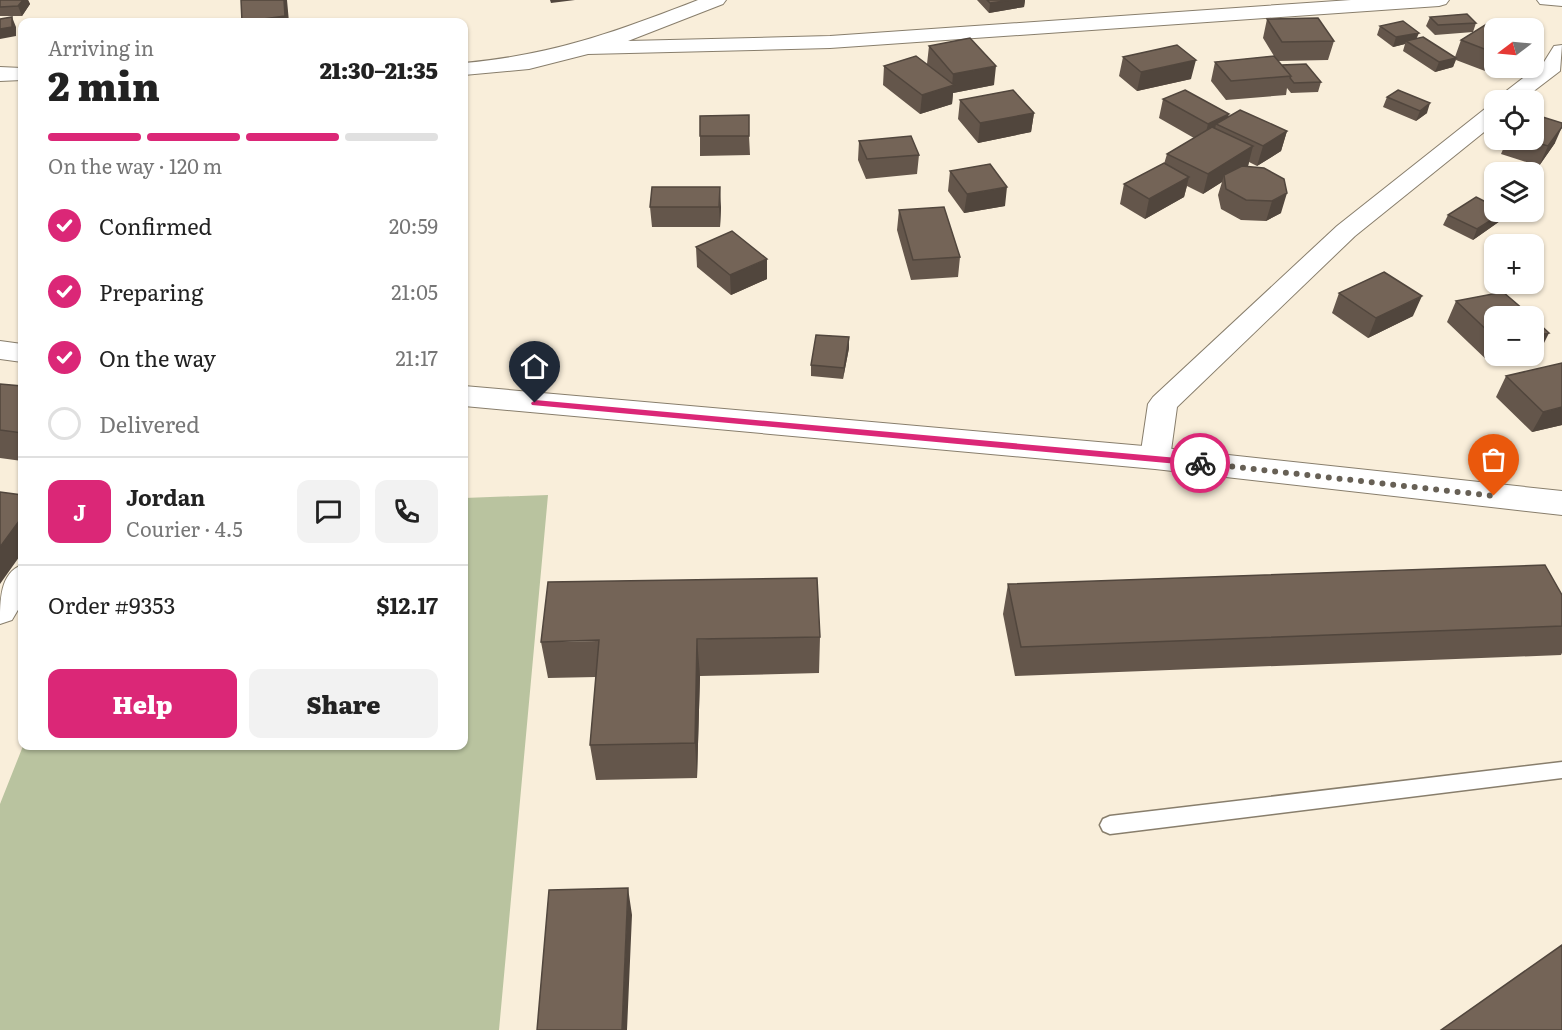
<!DOCTYPE html>
<html lang="en">
<head>
<meta charset="utf-8">
<style>
	body { margin:0; font-family:Literata,serif; background:#f2f2f2; color:#222; height:100vh; display:flex; flex-direction:column; font-size:22px; white-space:nowrap }
	* { box-sizing:border-box; margin:0 }
	p { font-size:20px; color:#767676 }
	.icon { flex:none; width:33px; height:33px; fill:none; stroke:currentColor; stroke-width:2; stroke-linecap:round; stroke-linejoin:round }
	.map { position:relative; flex:1; overflow:hidden }
	.sheet { position:absolute; left:18px; top:18px; width:450px; height:732px; display:flex; flex-direction:column; background:#fff; border-radius:12px; box-shadow:0 2px 4px #0004 }
	.sheet>* { flex:none }
	.needle { width:39px; rotate:254deg }
	.fabs { position:absolute; left:1484px; top:18px; display:grid; gap:12px }
	.fabs a { display:grid; place-items:center; width:60px; height:60px; border-radius:12px; background:#fff; box-shadow:0 2px 4px #0004; font-size:30px }
	.pin { position:absolute; display:grid; place-items:center; width:51px; height:51px; color:#fff; margin:-62px -26px; border-radius:50% 50% 50% 0; rotate:-45deg; box-shadow:0 0 6px #0007 }
	.pin .icon { rotate:45deg }
	.courier { position:absolute; display:grid; place-items:center; width:60px; height:60px; margin:-30px; border:4px solid #db2777; border-radius:50%; background:#fff; color:#222; box-shadow:0 2px 8px #0007 }
	.head em { font-style:normal; font-weight:800 }
	.head div { display:flex; flex-direction:column-reverse }
	.head { display:flex; align-items:center; justify-content:space-between; height:102px; padding:0 30px }
	h1 { font-size:39px; font-weight:800; line-height:45px }
	.bar { display:grid; grid-template-columns:repeat(4,1fr); gap:9px 6px; align-content:center; height:72px; padding:0 30px }
	.bar i { height:8px; border-radius:4px; background:#e0e0e0 }
	.bar .selected { background:#db2777 }
	.bar p { grid-column:span 4 }
	.line { display:flex; align-items:center; gap:15px; padding:0 30px; border-top:2px solid #e0e0e0 }
	.line div { flex:1 }
	.round { display:grid; place-items:center; flex:none; width:63px; height:63px; border-radius:12px; background:#f2f2f2 }
	ol { padding:0 30px; list-style:none }
	li { display:flex; align-items:center; gap:18px; height:66px }
	li p { margin-inline-start:auto }
	li .icon { padding:6px; border-radius:50%; background:#db2777; color:#fff; stroke-width:4 }
	li:last-child { color:#767676 }
	li i { width:33px; height:33px; border:3px solid #e0e0e0; border-radius:50% }
	.button { display:flex; gap:12px; margin-top:auto; padding:12px 30px }
	.button a { flex:1; height:69px; border-radius:12px; background:#db2777; color:#fff; font-size:24px; font-weight:800; line-height:69px; text-align:center }
	.button a+a { background:#f2f2f2; color:#222 }
	.map>svg:first-child { display:block }
	.green { fill:#b9c39f }
	.lines { fill:none; stroke-linecap:round; stroke-linejoin:round }
	.service-casing { stroke:#887e6c; stroke-width:3 }
	.minor-casing { stroke:#887e6c; stroke-width:2 }
	.trunk-casing { stroke:#887e6c; stroke-width:2 }
	.service { fill:#fff; fill-rule:evenodd }
	.minor { fill:#fff; fill-rule:evenodd }
	.trunk { fill:#fff; fill-rule:evenodd }
	.wall { fill:#64564b }
	.shaded-wall { fill:#51463d }
	.building { fill:#746457; stroke:#51463d; stroke-width:1.5 }
	.route { fill:#db2777 }
	.done { stroke:#676055; stroke-width:6; stroke-dasharray:0 10.8 }
</style>
</head>
<body>
<div class="map">
<svg width="1562" height="1030" viewBox="0 0 1562 1030">
	<rect width="100%" height="100%" fill="#f9eeda"/>
	<path class="green" d="M 548,495 L 499,1030 L 0,1030 L 0,804 L 23,746 L 464,746 L 464,498 Z"/>
	<g class="lines">
		<g class="service-casing">
			<path id="service" d="M 1562,762 L 1562,778 L 1110,834 L 1103,831 L 1100,825 L 1103,819 L 1110,816 Z"/>
		</g>
		<g class="minor-casing">
			<path id="minor" d="M 698,0 L 726,0 L 723,4 L 628,41 L 830,36 L 1351,0 L 1449,0 L 1446,4 L 1439,6 L 830,48 L 588,54 L 529,69 L 464,75 L 464,63 C 552,55 616,32 698,0 Z
				M 1537,0 L 1562,0 L 1562,6 L 1540,4 Z
				M 1562,45 L 1560,71 L 1522,100 L 1498,100 L 1501,95 L 1544,62 L 1554,46 Z
				M 0,67 L 22,68 L 22,80 L 0,81 Z
				M 1494,106 L 1494,124 L 1355,236 L 1177,407 L 1170,458 L 1166,465 L 1155,468 L 1144,465 L 1140,458 L 1148,404 L 1153,397 L 1337,226 L 1486,108 Z
				M 22,565 L 22,603 L 12,620 L 0,624 C 0,600 0,573 22,565 Z"/>
		</g>
		<g class="trunk-casing">
			<path id="trunk" d="M 0,341 L 22,344 L 22,362 L 0,359 Z
				M 464,386 L 1155,447 L 1562,491 L 1562,515 L 1155,469 L 464,406 Z"/>
		</g>
		<use href="#service" class="service"/>
		<use href="#minor" class="minor"/>
		<use href="#trunk" class="trunk"/>
	</g>
	<path class="wall" d="M 0,0 L 28,0 L 30,4 L 22,16 L 0,16 Z
		M 977,0 L 1025,0 L 1024,7 L 989,13 Z
		M 1430,17 L 1476,23 L 1473,32 L 1435,35 L 1426,26 Z
		M 1267,19 L 1334,41 L 1328,60 L 1278,61 L 1282,65 L 1321,82 L 1318,92 L 1291,93 L 1287,88 L 1286,95 L 1226,100 L 1211,81 L 1215,62 L 1274,56 L 1263,38 Z
		M 1493,20 L 1494,65 L 1485,71 L 1456,60 L 1453,67 L 1435,72 L 1403,51 L 1405,44 L 1393,47 L 1377,35 L 1380,26 L 1417,39 L 1455,57 L 1461,40 Z
		M 929,46 L 994,85 L 953,93 L 952,104 L 920,114 L 883,85 L 884,66 L 927,64 Z
		M 1123,57 L 1191,79 L 1137,91 L 1119,76 Z
		M 1387,97 L 1427,113 L 1416,121 L 1383,107 Z
		M 1163,99 L 1228,117 L 1287,131 L 1281,151 L 1257,166 L 1249,162 L 1248,166 L 1246,167 L 1281,213 L 1266,221 L 1241,220 L 1221,209 L 1218,195 L 1222,182 L 1203,194 L 1187,186 L 1184,197 L 1145,219 L 1120,204 L 1124,184 L 1164,164 L 1167,154 L 1194,138 L 1159,118 Z
		M 960,100 L 1034,113 L 1031,132 L 978,143 L 958,119 Z
		M 700,136 L 749,136 L 750,155 L 700,156 Z
		M 1507,140 L 1533,140 L 1555,143 L 1539,166 L 1501,154 Z
		M 859,141 L 919,155 L 917,174 L 866,179 L 858,160 Z
		M 950,171 L 1005,206 L 964,213 L 948,191 Z
		M 650,207 L 721,207 L 720,227 L 652,227 Z
		M 899,210 L 960,257 L 958,277 L 911,280 L 897,230 Z
		M 1505,212 L 1500,221 L 1473,240 L 1443,225 L 1448,215 Z
		M 696,247 L 767,279 L 731,295 L 697,267 Z
		M 1339,293 L 1413,316 L 1368,338 L 1332,313 Z
		M 1456,301 L 1494,316 L 1494,356 L 1528,356 L 1491,364 L 1447,322 Z
		M 849,348 L 843,379 L 811,376 L 811,365 Z
		M 1506,376 L 1562,425 L 1532,432 L 1496,397 Z
		M 0,384 L 22,386 L 22,461 L 0,458 Z
		M 1008,584 L 1562,595 L 1562,653 L 1561,655 L 1015,676 L 1003,614 Z
		M 820,637 L 819,673 L 700,676 L 697,778 L 596,780 L 590,745 L 596,677 L 548,678 L 541,642 Z"/>
	<path class="shaded-wall" d="M 23,0 L 28,0 L 30,4 L 22,16 L 18,6 Z
		M 284,0 L 287,0 L 289,22 L 242,22 Z
		M 550,0 L 575,0 L 551,3 Z
		M 1012,0 L 1025,0 L 1024,7 L 989,13 L 990,3 Z
		M 12,17 L 16,27 L 16,36 L 0,39 L 0,29 Z
		M 1419,33 L 1415,42 L 1406,41 L 1405,44 L 1393,47 L 1396,37 Z
		M 1494,51 L 1494,65 L 1485,71 L 1492,52 Z
		M 1456,58 L 1453,67 L 1435,72 L 1439,62 Z
		M 1196,60 L 1191,79 L 1137,91 L 1141,72 Z
		M 996,66 L 994,85 L 953,93 L 952,104 L 920,114 L 922,95 L 952,86 L 953,74 Z
		M 1430,103 L 1427,113 L 1416,121 L 1420,111 Z
		M 1034,113 L 1031,132 L 978,143 L 980,123 Z
		M 1229,114 L 1225,128 L 1216,124 L 1213,139 L 1203,143 L 1208,124 Z
		M 1562,127 L 1555,143 L 1539,166 L 1548,146 Z
		M 1287,131 L 1281,151 L 1257,166 L 1263,146 Z
		M 1253,146 L 1248,166 L 1225,181 L 1224,175 L 1222,182 L 1203,194 L 1208,174 Z
		M 1189,177 L 1184,197 L 1145,219 L 1149,199 Z
		M 720,187 L 721,207 L 720,227 L 719,207 Z
		M 1007,187 L 1005,206 L 964,213 L 967,194 Z
		M 1287,193 L 1281,213 L 1266,221 L 1272,201 Z
		M 1505,212 L 1500,221 L 1473,240 L 1477,229 Z
		M 767,259 L 767,279 L 731,295 L 730,275 Z
		M 1422,296 L 1413,316 L 1368,338 L 1376,318 Z
		M 1549,333 L 1539,353 L 1533,354 L 1533,336 Z
		M 849,337 L 849,348 L 843,379 L 844,368 Z
		M 1495,356 L 1528,356 L 1491,364 Z
		M 1562,407 L 1562,425 L 1532,432 L 1543,412 Z
		M 22,517 L 22,553 L 0,584 L 0,547 Z
		M 697,639 L 700,676 L 697,778 L 695,743 Z
		M 628,888 L 632,915 L 627,1030 L 622,1030 Z"/>
	<path class="building" d="M 0,0 L 23,0 L 18,6 L 0,7 Z
		M 241,0 L 284,0 L 285,16 L 242,22 Z
		M 987,0 L 1012,0 L 990,3 Z
		M 1467,14 L 1476,23 L 1438,25 L 1430,17 Z
		M 12,17 L 12,27 L 0,29 L 0,19 Z
		M 1318,18 L 1334,41 L 1282,42 L 1267,19 Z
		M 1493,20 L 1516,28 L 1494,28 L 1494,51 L 1492,52 L 1461,40 Z
		M 1403,21 L 1419,33 L 1396,37 L 1380,26 Z
		M 1423,37 L 1456,58 L 1439,62 L 1406,41 Z
		M 970,38 L 996,66 L 953,74 L 929,46 Z
		M 1177,45 L 1196,60 L 1141,72 L 1123,57 Z
		M 916,56 L 954,85 L 922,95 L 884,66 Z
		M 1274,56 L 1291,76 L 1231,81 L 1215,62 Z
		M 1306,64 L 1321,82 L 1294,83 L 1290,78 L 1291,76 L 1282,65 Z
		M 1013,90 L 1034,113 L 980,123 L 960,100 Z
		M 1185,90 L 1229,114 L 1208,124 L 1163,99 Z
		M 1398,90 L 1430,103 L 1420,111 L 1387,97 Z
		M 1240,110 L 1287,131 L 1263,146 L 1216,124 Z
		M 1533,114 L 1562,123 L 1562,127 L 1548,146 L 1527,140 L 1533,140 Z
		M 749,115 L 749,136 L 700,136 L 700,116 Z
		M 1212,127 L 1253,146 L 1208,174 L 1167,154 Z
		M 911,136 L 919,155 L 867,159 L 859,141 Z
		M 1164,163 L 1189,177 L 1149,199 L 1124,184 Z
		M 990,164 L 1007,187 L 967,194 L 950,171 Z
		M 1242,166 L 1264,168 L 1284,179 L 1287,193 L 1272,201 L 1246,200 L 1226,189 L 1224,175 Z
		M 652,187 L 720,187 L 719,207 L 650,207 Z
		M 1476,197 L 1494,206 L 1494,212 L 1504,212 L 1477,229 L 1448,215 Z
		M 944,207 L 960,257 L 913,260 L 899,210 Z
		M 732,231 L 767,259 L 730,275 L 696,247 Z
		M 1384,272 L 1422,296 L 1376,318 L 1339,293 Z
		M 1503,292 L 1531,316 L 1494,316 L 1494,337 L 1456,301 Z
		M 1533,318 L 1549,333 L 1533,336 Z
		M 816,335 L 849,337 L 844,368 L 811,365 Z
		M 1562,363 L 1562,407 L 1543,412 L 1506,376 Z
		M 0,384 L 22,386 L 22,433 L 0,430 Z
		M 0,492 L 22,495 L 22,517 L 0,547 Z
		M 1545,565 L 1562,595 L 1562,626 L 1021,647 L 1008,584 Z
		M 817,578 L 820,637 L 697,639 L 695,743 L 590,745 L 599,640 L 541,642 L 548,582 Z
		M 628,888 L 622,1030 L 537,1030 L 549,890 Z
		M 1562,945 L 1562,1030 L 1441,1030 Z"/>
	<path class="route" d="M 535,400 L 1200,460 L 1205,463 L 1200,466 L 532,405 L 531,403 Z"/>
	<g class="lines">
		<path class="done" d="M 1200,463 L 1494,496"/>
	</g>
</svg>
<div class="fabs">
<a><svg class="needle" viewBox="-14 -14 28 28"><path d="M0-13l5 13h-10z" fill="#e53935"/><path d="M0 13l5-13h-10z" fill="#767676"/></svg></a>
<a><svg class="icon" aria-label="locate" viewBox="0 0 24 24"><circle cx="12" cy="12" r="6"/><path d="M12 2v4M12 18v4M2 12h4M18 12h4"/></svg></a>
<a><svg class="icon" aria-label="layers" viewBox="0 0 24 24"><path d="M12 4l9 5-9 5-9-5zM3 14l9 5 9-5"/></svg></a>
<a>+</a>
<a>−</a>
</div>
<div class="pin" style="left:1494px;top:496px;background:#ea580c"><svg class="icon" aria-label="bag" viewBox="0 0 24 24"><path d="M5 8h14l-1 12H6zM9 8a3 3 0 0 1 6 0"/></svg></div>
<div class="pin" style="left:535px;top:403px;background:#1f2937"><svg class="icon" aria-label="home" viewBox="0 0 24 24"><path d="M3 11l9-7 9 7M6 9v11h12V9"/></svg></div>
<div class="courier" style="left:1200px;top:463px"><svg class="icon" aria-label="bike" viewBox="0 0 24 24"><circle cx="6" cy="16" r="4"/><circle cx="18" cy="16" r="4"/><path d="M6 16l4-8h5l3 8M10 8l3 8H6M13 5h3"/></svg></div>
<section class="sheet">
<div class="head"><div><h1>2 min</h1><p>Arriving in</p></div><em>21:30–21:35</em></div>
<div class="bar"><i class="selected"></i><i class="selected"></i><i class="selected"></i><i></i><p>On the way · 120 m</p></div>
<ol>
<li><svg class="icon" aria-label="check" viewBox="0 0 24 24"><path d="M5 12l5 5 9-10"/></svg>Confirmed<p>20:59</p></li>
<li><svg class="icon" aria-label="check" viewBox="0 0 24 24"><path d="M5 12l5 5 9-10"/></svg>Preparing<p>21:05</p></li>
<li><svg class="icon" aria-label="check" viewBox="0 0 24 24"><path d="M5 12l5 5 9-10"/></svg>On the way<p>21:17</p></li>
<li><i></i>Delivered</li>
</ol>
<div class="line" style="height:108px"><b class="round" style="background:#db2777;color:#fff">J</b><div><b>Jordan</b><p>Courier · 4.5</p></div><a class="round"><svg class="icon" aria-label="chat" viewBox="0 0 24 24"><path d="M4 5h16v11H9l-5 4z"/></svg></a><a class="round"><svg class="icon" aria-label="phone" viewBox="0 0 24 24"><path d="M5 4h4l2 5-3 2q2 4 5 5l2-3 5 2v4C11 20 4 13 5 4z"/></svg></a></div>
<div class="line" style="height:78px"><div>Order #9353</div><b>$12.17</b></div>
<div class="button"><a>Help</a><a>Share</a></div>
</section>
</div>
</body>
</html>
